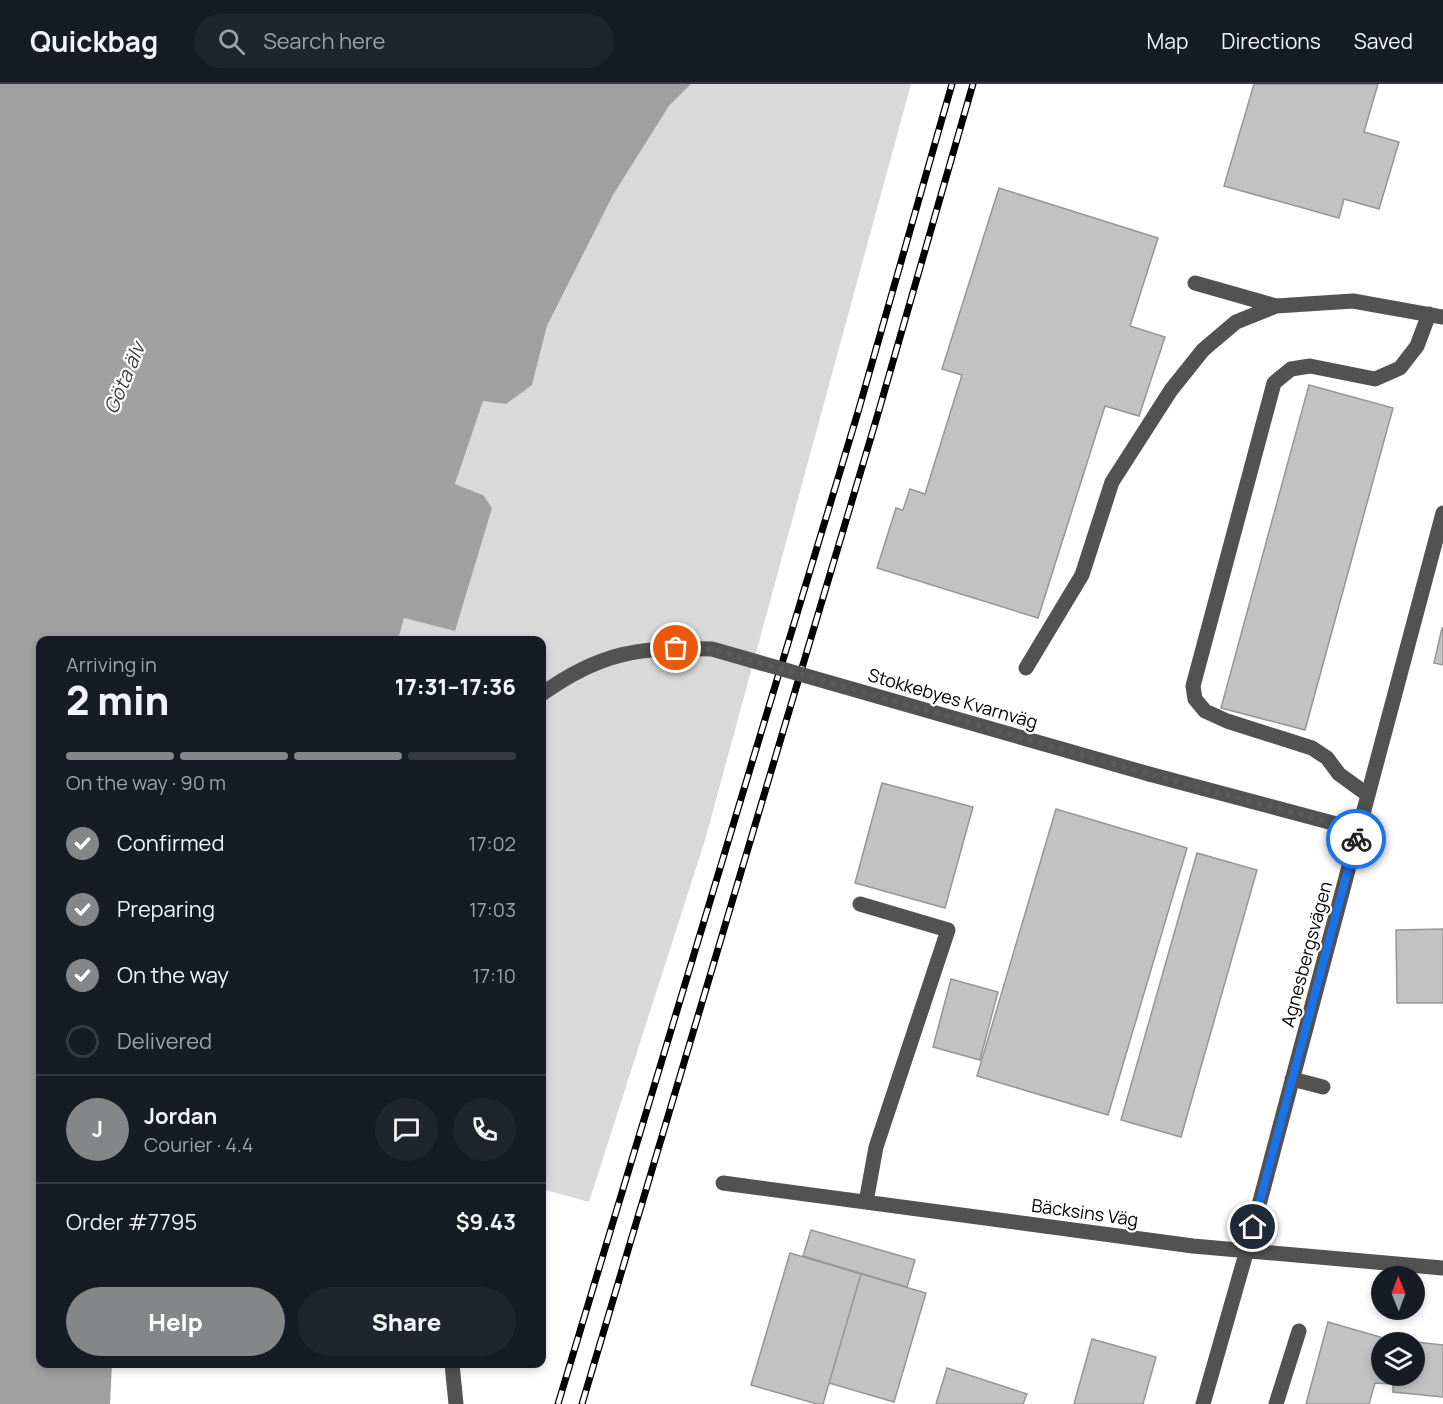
<!DOCTYPE html>
<html lang="en">
<head>
<meta charset="utf-8">
<style>
	body { margin:0; font-family:Manrope,sans-serif; background:#20242c; color:#f1f3f6; height:100vh; display:flex; flex-direction:column; font-size:22px; white-space:nowrap }
	* { box-sizing:border-box; margin:0 }
	p { font-size:20px; color:#9ea1a6 }
	.icon { flex:none; width:33px; height:33px; fill:none; stroke:currentColor; stroke-width:2; stroke-linecap:round; stroke-linejoin:round }
	.map { position:relative; flex:1; overflow:hidden }
	.sheet { position:absolute; left:36px; top:552px; width:510px; height:732px; display:flex; flex-direction:column; background:#171b24; border-radius:12px; box-shadow:0 3px 9px #0003 }
	.sheet>* { flex:none }
	.needle { width:39px; rotate:359deg }
	.tools { position:absolute; left:1371px; top:1182px; display:grid; gap:12px }
	.tools a { display:grid; place-items:center; width:54px; height:54px; border-radius:50%; background:#171b24; box-shadow:0 3px 9px #0003; font-size:30px }
	.pin { position:absolute; display:grid; place-items:center; width:51px; height:51px; color:#fff; margin:-26px; border:3px solid #fff; border-radius:50%; box-shadow:0 2px 6px #0007 }
	.courier { position:absolute; display:grid; place-items:center; width:60px; height:60px; margin:-30px; border:4px solid #1a73e8; border-radius:50%; background:#fff; color:#222; box-shadow:0 2px 8px #0007 }
	.head em { font-style:normal; font-weight:800 }
	.head div { display:flex; flex-direction:column-reverse }
	.head { display:flex; align-items:center; justify-content:space-between; height:102px; padding:0 30px }
	h1 { font-size:39px; font-weight:800; line-height:45px }
	.bar { display:grid; grid-template-columns:repeat(4,1fr); gap:9px 6px; align-content:center; height:72px; padding:0 30px }
	.bar i { height:8px; border-radius:4px; background:#363941 }
	.bar .current { background:#858687 }
	.bar p { grid-column:span 4 }
	.line { display:flex; align-items:center; gap:15px; padding:0 30px; border-top:2px solid #363941 }
	.line div { flex:1 }
	.round { display:grid; place-items:center; flex:none; width:63px; height:63px; border-radius:32px; background:#20242c }
	ol { padding:0 30px; list-style:none }
	li { display:flex; align-items:center; gap:18px; height:66px }
	li p { margin-inline-start:auto }
	li .icon { padding:6px; border-radius:50%; background:#858687; color:#fff; stroke-width:4 }
	li:last-child { color:#9ea1a6 }
	li i { width:33px; height:33px; border:3px solid #363941; border-radius:50% }
	.primary-button { display:flex; gap:12px; margin-top:auto; padding:12px 30px }
	.primary-button a { flex:1; height:69px; border-radius:36px; background:#858687; color:#fff; font-size:24px; font-weight:800; line-height:69px; text-align:center }
	.primary-button a+a { background:#20242c; color:#f1f3f6 }
	header { display:flex; align-items:center; gap:36px; box-sizing:border-box; height:84px; padding:0 30px; background:#171b24; border-bottom:2px solid #363941 }
	header strong { font-size:28px }
	nav { display:flex; gap:33px; margin-inline-start:auto; font-size:21px }
	.search { width:420px; height:54px; background:#20242c; display:flex; align-items:center; gap:15px; box-sizing:border-box; padding:0 21px; border-radius:33px; color:#9ea1a6; font-size:22px }
	.map>svg:first-child { display:block }
	.green { fill:#d9d9d9 }
	.water { fill:#a0a0a0 }
	.building { fill:#c2c2c2; stroke:#969696; stroke-width:1.5 }
	.lines { fill:none; stroke-linecap:round; stroke-linejoin:round }
	.minor { stroke:#525252; stroke-width:15 }
	.rail-casing { stroke:#000; stroke-width:7 }
	.rail { stroke:#fff; stroke-width:4.5; stroke-dasharray:14; stroke-linecap:butt }
	.minor-bridge { stroke:#525252; stroke-width:15 }
	.done { stroke:#595959; stroke-width:6; stroke-dasharray:0 10.8 }
	.route { stroke:#1a73e8; stroke-width:8 }
	.labels { text-anchor:middle; dominant-baseline:central; stroke-width:4.5; stroke-linejoin:round; paint-order:stroke }
	.street-label { font-size:18px; fill:#000; stroke:#fff }
	.water-label { font-size:20px; font-style:italic; fill:#414141; stroke:#fff }
</style>
</head>
<body>
<header>
<strong>Quickbag</strong>
<div class="search"><svg class="icon" aria-label="search" viewBox="0 0 24 24"><circle cx="10" cy="10" r="6"/><path d="M15 15l6 6"/></svg>Search here</div>
<nav><a>Map</a><a>Directions</a><a>Saved</a></nav>
</header>
<div class="map">
<svg width="1443" height="1320" viewBox="0 0 1443 1320">
	<rect width="100%" height="100%" fill="#fff"/>
	<path class="green" d="M 691,0 L 911,0 L 705,756 L 589,1118 L 542,1105 L 542,556 L 398,556 L 404,534 L 454,546 L 483,411 L 455,400 L 483,316 L 532,301 L 547,242 L 613,111 L 669,22 Z"/>
	<path class="water" d="M 0,0 L 691,0 L 669,22 L 613,111 L 547,242 L 532,301 L 506,320 L 483,317 L 455,400 L 483,411 L 492,424 L 455,547 L 404,534 L 398,556 L 40,556 L 40,1280 L 112,1280 L 110,1320 L 0,1320 Z"/>
	<path class="building" d="M 1254,0 L 1378,0 L 1364,48 L 1399,58 L 1379,125 L 1344,115 L 1339,134 L 1224,102 Z
		M 999,104 L 1158,154 L 1130,242 L 1165,253 L 1139,332 L 1105,322 L 1038,534 L 877,484 L 896,424 L 903,426 L 910,405 L 925,410 L 962,291 L 942,285 Z
		M 1309,301 L 1393,324 L 1305,646 L 1221,624 Z
		M 1442,544 L 1443,544 L 1443,581 L 1434,579 Z
		M 882,699 L 973,723 L 945,824 L 855,799 Z
		M 1056,725 L 1187,764 L 1108,1031 L 977,992 Z
		M 1197,769 L 1257,786 L 1181,1053 L 1121,1036 Z
		M 1443,845 L 1443,919 L 1397,919 L 1396,846 Z
		M 951,895 L 998,908 L 980,976 L 933,963 Z
		M 811,1146 L 915,1176 L 907,1203 L 803,1172 Z
		M 790,1169 L 861,1190 L 823,1320 L 817,1320 L 751,1301 Z
		M 861,1190 L 926,1209 L 894,1318 L 829,1299 Z
		M 1328,1238 L 1387,1255 L 1386,1258 L 1394,1258 L 1382,1258 L 1382,1292 L 1414,1292 L 1414,1258 L 1399,1258 L 1399,1256 L 1443,1261 L 1443,1313 L 1393,1308 L 1393,1300 L 1375,1299 L 1369,1320 L 1306,1320 Z
		M 1092,1255 L 1156,1273 L 1143,1320 L 1074,1320 Z
		M 947,1284 L 1027,1310 L 1023,1320 L 936,1320 Z"/>
	<g class="lines">
		<path class="minor" d="M 1195,199 L 1276,222
			M 1026,584 L 1082,491 L 1112,398 L 1171,306 L 1203,266 L 1236,238 L 1276,222 L 1353,217 L 1443,233
			M 1149,690 L 1359,746
			M 1368,711 L 1339,690 L 1327,674 L 1312,664 L 1227,637 L 1205,627 L 1195,615 L 1193,602 L 1274,299 L 1291,285 L 1310,282 L 1375,295 L 1400,284 L 1417,262 L 1429,230
			M 860,820 L 948,846 L 876,1063 L 866,1118
			M 1292,995 L 1323,1003
			M 723,1099 L 1193,1162 L 1443,1184
			M 452,1280 L 456,1320
			M 1203,1320 L 1247,1166 L 1443,429
			M 1276,1320 L 1299,1247"/>
		<g class="rail-casing">
			<path id="rail" d="M 558,1320 L 858,328 L 952,0
				M 582,1320 L 877,333 L 973,0"/>
		</g>
		<use href="#rail" class="rail"/>
		<path class="minor-bridge" d="M 542,610 C 600,568 642,562 712,565 L 1149,690"/>
	</g>
	<g class="lines">
		<path class="done" d="M 676,564 L 712,565 L 1149,690 L 1359,746 L 1356,755"/>
		<path class="route" d="M 1253,1143 L 1356,755"/>
	</g>
	<g class="labels">
		<g class="street-label">
			<text transform="translate(953 614) rotate(16)">Stokkebyes Kvarnväg</text>
			<text transform="translate(1306 870) rotate(-75)">Agnesbergsvägen</text>
			<text transform="translate(1085 1128) rotate(8)">Bäcksins Väg</text>
		</g>
		<g class="water-label">
			<text transform="translate(124 294) rotate(-67)">Göta älv</text>
		</g>
	</g>
</svg>
<div class="tools">
<a><svg class="needle" viewBox="-14 -14 28 28"><path d="M0-13l5 13h-10z" fill="#e53935"/><path d="M0 13l5-13h-10z" fill="#9ea1a6"/></svg></a>
<a><svg class="icon" aria-label="layers" viewBox="0 0 24 24"><path d="M12 4l9 5-9 5-9-5zM3 14l9 5 9-5"/></svg></a>
</div>
<div class="pin" style="left:676px;top:564px;background:#ea580c"><svg class="icon" aria-label="bag" viewBox="0 0 24 24"><path d="M5 8h14l-1 12H6zM9 8a3 3 0 0 1 6 0"/></svg></div>
<div class="pin" style="left:1253px;top:1143px;background:#1f2937"><svg class="icon" aria-label="home" viewBox="0 0 24 24"><path d="M3 11l9-7 9 7M6 9v11h12V9"/></svg></div>
<div class="courier" style="left:1356px;top:755px"><svg class="icon" aria-label="bike" viewBox="0 0 24 24"><circle cx="6" cy="16" r="4"/><circle cx="18" cy="16" r="4"/><path d="M6 16l4-8h5l3 8M10 8l3 8H6M13 5h3"/></svg></div>
<section class="sheet">
<div class="head"><div><h1>2 min</h1><p>Arriving in</p></div><em>17:31–17:36</em></div>
<div class="bar"><i class="current"></i><i class="current"></i><i class="current"></i><i></i><p>On the way · 90 m</p></div>
<ol>
<li><svg class="icon" aria-label="check" viewBox="0 0 24 24"><path d="M5 12l5 5 9-10"/></svg>Confirmed<p>17:02</p></li>
<li><svg class="icon" aria-label="check" viewBox="0 0 24 24"><path d="M5 12l5 5 9-10"/></svg>Preparing<p>17:03</p></li>
<li><svg class="icon" aria-label="check" viewBox="0 0 24 24"><path d="M5 12l5 5 9-10"/></svg>On the way<p>17:10</p></li>
<li><i></i>Delivered</li>
</ol>
<div class="line" style="height:108px"><b class="round" style="background:#858687;color:#fff">J</b><div><b>Jordan</b><p>Courier · 4.4</p></div><a class="round"><svg class="icon" aria-label="chat" viewBox="0 0 24 24"><path d="M4 5h16v11H9l-5 4z"/></svg></a><a class="round"><svg class="icon" aria-label="phone" viewBox="0 0 24 24"><path d="M5 4h4l2 5-3 2q2 4 5 5l2-3 5 2v4C11 20 4 13 5 4z"/></svg></a></div>
<div class="line" style="height:78px"><div>Order #7795</div><b>$9.43</b></div>
<div class="primary-button"><a>Help</a><a>Share</a></div>
</section>
</div>
</body>
</html>
